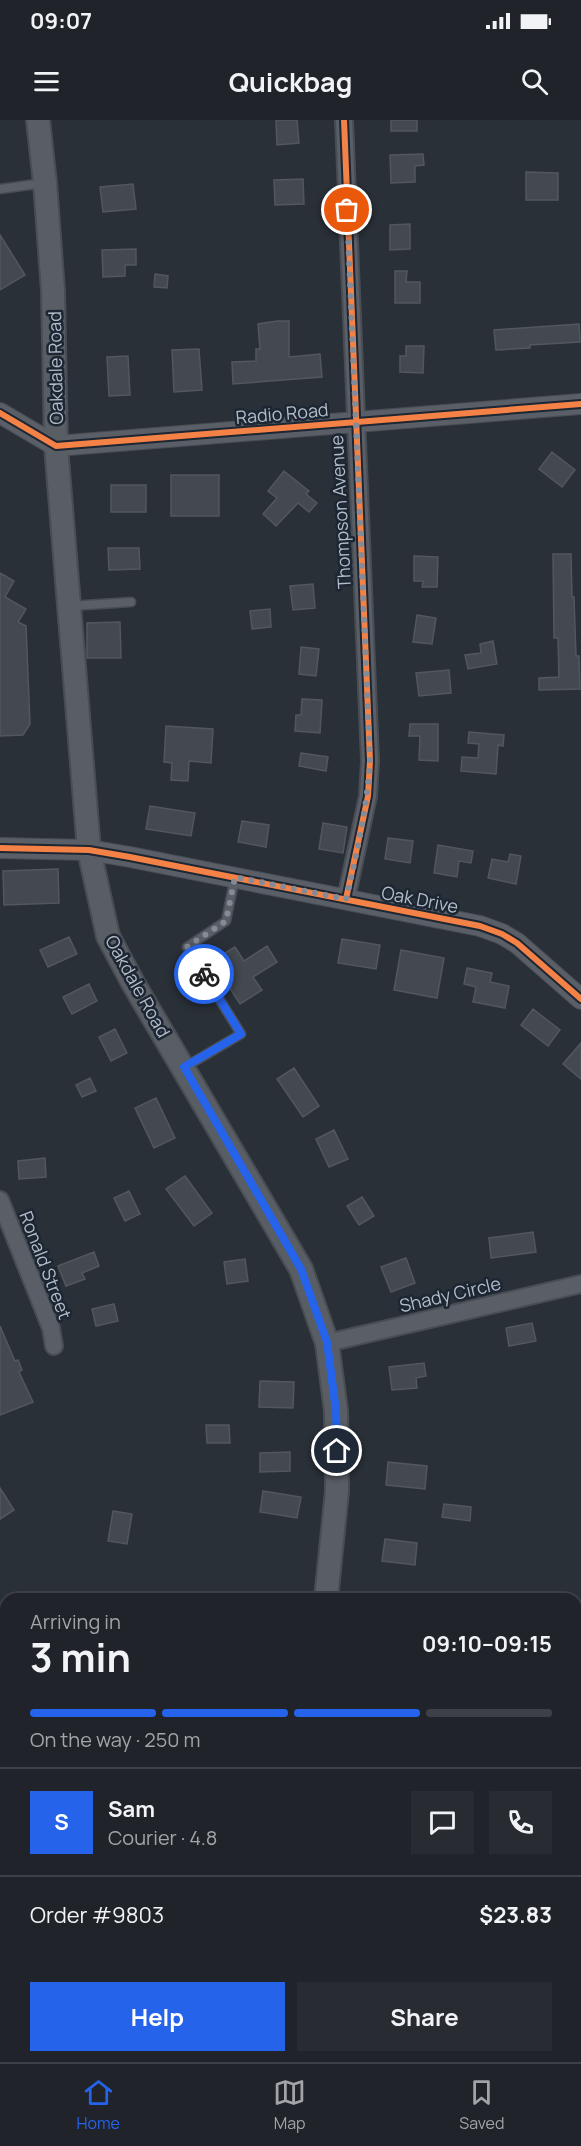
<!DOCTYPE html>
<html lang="en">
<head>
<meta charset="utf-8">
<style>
	body { margin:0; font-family:Manrope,sans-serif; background:#282c32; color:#f1f3f6; height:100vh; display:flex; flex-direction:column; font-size:22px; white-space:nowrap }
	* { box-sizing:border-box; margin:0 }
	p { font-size:20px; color:#a2a4a8 }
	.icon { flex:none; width:33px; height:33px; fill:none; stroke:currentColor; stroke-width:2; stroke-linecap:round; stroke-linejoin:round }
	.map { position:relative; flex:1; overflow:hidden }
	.sheet { position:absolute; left:0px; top:1473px; width:582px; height:470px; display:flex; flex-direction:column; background:#20242a; border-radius:18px 18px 0 0; box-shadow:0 2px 4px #0004,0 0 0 2px #3d4147 }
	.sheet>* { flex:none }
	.pin { position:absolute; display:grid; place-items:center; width:51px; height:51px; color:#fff; margin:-26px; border:3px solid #fff; border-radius:50%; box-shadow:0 2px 6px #0007 }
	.courier { position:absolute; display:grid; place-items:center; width:60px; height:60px; margin:-30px; border:4px solid #2563eb; border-radius:50%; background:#fff; color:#222; box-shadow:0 2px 8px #0007 }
	.summary em { font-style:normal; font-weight:700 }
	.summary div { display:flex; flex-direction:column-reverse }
	.summary { display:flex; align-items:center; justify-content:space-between; height:102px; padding:0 30px }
	h1 { font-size:39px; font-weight:700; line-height:45px }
	.bar { display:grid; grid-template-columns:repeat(4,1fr); gap:9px 6px; align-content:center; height:72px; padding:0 30px }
	.bar i { height:8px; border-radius:4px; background:#3d4147 }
	.bar .current { background:#2563eb }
	.bar p { grid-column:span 4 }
	.line { display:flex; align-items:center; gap:15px; padding:0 30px; border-top:2px solid #3d4147 }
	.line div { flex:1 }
	.round { display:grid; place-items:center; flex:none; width:63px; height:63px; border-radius:0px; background:#282c32 }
	.primary-button { display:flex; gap:12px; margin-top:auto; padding:12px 30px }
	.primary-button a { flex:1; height:69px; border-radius:0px; background:#2563eb; color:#fff; font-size:24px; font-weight:700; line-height:69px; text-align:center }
	.primary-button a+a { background:#282c32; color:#f1f3f6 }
	.status { display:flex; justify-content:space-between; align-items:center; height:42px; padding:0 30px; background:#20242a; direction:ltr }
	.status svg { height:16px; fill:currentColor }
	header { display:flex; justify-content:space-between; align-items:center; height:78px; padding:0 30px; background:#20242a; font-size:27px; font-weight:700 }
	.menu { display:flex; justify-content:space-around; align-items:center; height:84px; border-top:2px solid #3d4147; background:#20242a; font-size:16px; color:#a2a4a8 }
	.menu a { display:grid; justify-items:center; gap:3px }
	.menu .current { color:#2563eb }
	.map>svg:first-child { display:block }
	.building { fill:#444950; stroke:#52575f; stroke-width:1.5 }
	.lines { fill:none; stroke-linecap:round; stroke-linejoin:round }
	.service-casing { stroke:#484c53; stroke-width:11 }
	.minor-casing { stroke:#484c53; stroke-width:20 }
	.tertiary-casing { stroke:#484c53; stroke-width:22 }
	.secondary-casing { stroke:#484c53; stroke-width:26 }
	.service { stroke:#5a5e66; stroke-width:8 }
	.minor { stroke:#5a5e66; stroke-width:16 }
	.tertiary { stroke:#5a5e66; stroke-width:20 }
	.secondary { stroke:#595d64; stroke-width:22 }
	.cycleway-casing { stroke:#1d2633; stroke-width:10 }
	.cycleway { stroke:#f48246; stroke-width:6 }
	.done { stroke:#848b96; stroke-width:6; stroke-dasharray:0 10.8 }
	.route { stroke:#2563eb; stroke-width:8 }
	.labels { text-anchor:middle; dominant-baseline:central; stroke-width:5; stroke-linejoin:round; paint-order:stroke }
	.street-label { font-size:18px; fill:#b4bcc9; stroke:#1d2633 }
</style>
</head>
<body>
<div class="status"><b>09:07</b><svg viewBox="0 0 49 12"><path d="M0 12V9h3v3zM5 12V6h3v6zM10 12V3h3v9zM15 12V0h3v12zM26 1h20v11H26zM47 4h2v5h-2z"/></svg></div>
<header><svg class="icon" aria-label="menu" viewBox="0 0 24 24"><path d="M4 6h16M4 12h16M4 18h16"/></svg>Quickbag<svg class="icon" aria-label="search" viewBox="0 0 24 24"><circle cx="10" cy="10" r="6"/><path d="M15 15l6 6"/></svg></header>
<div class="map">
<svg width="581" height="1942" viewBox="0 0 581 1942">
	<rect width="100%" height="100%" fill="#2a3038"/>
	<path class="building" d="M 276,0 L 297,0 L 299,23 L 277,25 Z
		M 391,0 L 417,0 L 417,11 L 391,11 Z
		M 423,34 L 424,45 L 415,46 L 415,62 L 391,63 L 390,35 Z
		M 526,52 L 558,53 L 558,80 L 526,80 Z
		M 303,59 L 304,84 L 275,85 L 274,60 Z
		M 133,64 L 136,89 L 103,92 L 100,67 Z
		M 410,104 L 410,129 L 390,130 L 390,105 Z
		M 0,115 L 25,155 L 0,170 Z
		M 136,129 L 136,145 L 125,145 L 125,156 L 103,157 L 102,130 Z
		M 395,151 L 407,151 L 406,162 L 420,162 L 420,183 L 395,183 Z
		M 155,154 L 168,156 L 167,168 L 154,167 Z
		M 277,201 L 289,201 L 289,237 L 320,234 L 322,257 L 233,264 L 232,242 L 256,241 L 256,229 L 260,229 L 258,204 Z
		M 579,204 L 580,222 L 530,225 L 530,228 L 496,230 L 494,210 Z
		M 406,226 L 424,226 L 423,253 L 400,252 L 400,236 L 406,236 Z
		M 199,229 L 202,270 L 174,272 L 172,230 Z
		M 128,236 L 130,275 L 109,276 L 107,237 Z
		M 552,332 L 575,350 L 562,367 L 539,349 Z
		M 284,351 L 309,371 L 306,374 L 317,383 L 309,392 L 298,383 L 276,406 L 263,394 L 277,378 L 268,371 Z
		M 171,355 L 219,355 L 219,396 L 171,396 Z
		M 111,365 L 146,365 L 146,392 L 111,392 Z
		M 108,428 L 139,428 L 140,449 L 109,450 Z
		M 553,434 L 571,434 L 572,477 L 574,477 L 576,536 L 579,536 L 580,569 L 539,570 L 539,558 L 559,557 L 558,518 L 554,518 Z
		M 414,436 L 438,437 L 437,467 L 422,467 L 423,461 L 414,461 Z
		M 0,453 L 14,461 L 5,477 L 26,489 L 18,502 L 26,506 L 30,604 L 23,615 L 0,616 Z
		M 313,464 L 315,488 L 293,490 L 290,466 Z
		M 270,489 L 271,507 L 252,509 L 250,491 Z
		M 417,495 L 436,498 L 432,524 L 413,522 Z
		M 120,502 L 121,538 L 87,538 L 87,503 Z
		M 493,521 L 497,544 L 468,549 L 465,535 L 481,533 L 480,524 Z
		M 301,527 L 319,529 L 316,556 L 299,554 Z
		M 449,550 L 451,573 L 419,576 L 416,553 Z
		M 302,579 L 322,580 L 320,613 L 295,611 L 296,595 L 301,595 Z
		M 410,604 L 438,604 L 438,641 L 419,640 L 420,616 L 409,616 Z
		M 166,606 L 213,609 L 211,643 L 189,641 L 188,661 L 171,660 L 172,643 L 164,642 Z
		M 469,612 L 504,615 L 503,626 L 498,625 L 496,654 L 461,651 L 462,637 L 478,638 L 479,624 L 468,623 Z
		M 301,633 L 328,637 L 326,651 L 299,646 Z
		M 150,686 L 195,693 L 191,716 L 146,709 Z
		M 242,701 L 269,705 L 266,727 L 238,722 Z
		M 323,703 L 347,707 L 343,733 L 319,729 Z
		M 388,718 L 413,721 L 410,743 L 385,739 Z
		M 438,725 L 473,731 L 471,743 L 459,741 L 457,757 L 434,753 Z
		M 510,734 L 521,736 L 516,764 L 488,758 L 492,739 L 508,742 Z
		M 58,749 L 59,783 L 4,785 L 3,751 Z
		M 69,817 L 77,834 L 48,847 L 40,830 Z
		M 342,819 L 380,825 L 376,849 L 338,843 Z
		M 267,826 L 277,842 L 253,857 L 262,870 L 240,884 L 222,856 L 225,855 L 215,839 L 235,827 L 244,841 Z
		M 401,830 L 444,838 L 437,878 L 394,870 Z
		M 467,848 L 492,853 L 490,862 L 509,866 L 505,888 L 473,882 L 476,867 L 464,864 Z
		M 89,864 L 97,881 L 72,894 L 63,877 Z
		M 533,889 L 560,910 L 548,926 L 521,905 Z
		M 115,909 L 127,933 L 111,941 L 99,917 Z
		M 581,923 L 581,959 L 563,944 Z
		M 294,948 L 319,986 L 303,997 L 277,959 Z
		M 90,958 L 96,971 L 82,977 L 76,965 Z
		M 156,978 L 175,1018 L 154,1028 L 135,988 Z
		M 334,1010 L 348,1039 L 329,1047 L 316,1019 Z
		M 45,1038 L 46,1057 L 19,1059 L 18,1041 Z
		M 185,1056 L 212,1093 L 194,1106 L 166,1069 Z
		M 129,1071 L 140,1094 L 125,1101 L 114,1078 Z
		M 362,1077 L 374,1096 L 359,1105 L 347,1086 Z
		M 533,1112 L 536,1132 L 491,1138 L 489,1118 Z
		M 94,1132 L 99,1146 L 82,1153 L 85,1159 L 66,1166 L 58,1146 Z
		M 406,1138 L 415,1163 L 391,1172 L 381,1147 Z
		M 245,1139 L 248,1161 L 227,1164 L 224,1142 Z
		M 114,1184 L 118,1201 L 96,1206 L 92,1189 Z
		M 532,1203 L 536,1221 L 509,1226 L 506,1208 Z
		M 0,1206 L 15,1241 L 18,1240 L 22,1250 L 19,1252 L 33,1282 L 0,1295 Z
		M 424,1243 L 426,1256 L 416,1258 L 417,1268 L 392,1270 L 389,1247 Z
		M 260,1261 L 294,1262 L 293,1288 L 259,1287 Z
		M 206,1305 L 229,1305 L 230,1323 L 207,1323 Z
		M 290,1332 L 290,1351 L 260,1352 L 260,1333 Z
		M 388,1342 L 427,1346 L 425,1369 L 386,1365 Z
		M 0,1368 L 14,1390 L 0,1399 Z
		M 263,1371 L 301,1377 L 297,1398 L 260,1392 Z
		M 444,1384 L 471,1387 L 470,1401 L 442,1397 Z
		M 113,1391 L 132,1394 L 127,1424 L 108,1421 Z
		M 385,1419 L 417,1423 L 415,1445 L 382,1441 Z"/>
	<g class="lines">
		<g class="service-casing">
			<path id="service" d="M 0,69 L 44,63
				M 70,486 L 131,482
				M 185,947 L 241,914 L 187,827 L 226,801 L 235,757"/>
		</g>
		<g class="minor-casing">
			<path id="minor" d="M 344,0 L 370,641 L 368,676 L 346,779
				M 0,1080 L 51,1208 L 54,1226
				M 327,1223 L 581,1164
				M 0,1752 L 6,1755
				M 0,1820 L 6,1810"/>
		</g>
		<g class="tertiary-casing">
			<path id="tertiary" d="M 0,293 L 56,326 L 581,284
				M 0,728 L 89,730 L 130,737 L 480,806 L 502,814 L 517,823 L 581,879"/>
		</g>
		<g class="secondary-casing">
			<path id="secondary" d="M 38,0 L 45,63 L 53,171 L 56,326 L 89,730 L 108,816 L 133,863 L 301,1149 L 327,1223 L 336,1291 L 337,1371 L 326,1479
				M 334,1936 L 336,1942"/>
		</g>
		<use href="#service" class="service"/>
		<use href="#minor" class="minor"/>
		<use href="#tertiary" class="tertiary"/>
		<use href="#secondary" class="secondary"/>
		<g class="cycleway-casing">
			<path id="cycleway" d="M 344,0 L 370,641 L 368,676 L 346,779
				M 0,293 L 56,326 L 581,284
				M 0,728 L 89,730 L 130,737 L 480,806 L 502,814 L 517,823 L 581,879"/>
		</g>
		<use href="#cycleway" class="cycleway"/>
	</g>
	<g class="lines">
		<path class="done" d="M 204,854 L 187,827 L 226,801 L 235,757 L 346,779 C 357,733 367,688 370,641 L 347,90"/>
		<path class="route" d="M 204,854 L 241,914 L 184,947 L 301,1149 L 327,1222 L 336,1291 L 337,1331"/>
	</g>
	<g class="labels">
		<g class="street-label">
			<text transform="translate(55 248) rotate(-91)">Oakdale Road</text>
			<text transform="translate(282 293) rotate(-5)">Radio Road</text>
			<text transform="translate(340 392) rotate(-93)">Thompson Avenue</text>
			<text transform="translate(420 779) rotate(11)">Oak Drive</text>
			<text transform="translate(138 866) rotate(61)">Oakdale Road</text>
			<text transform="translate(46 1145) rotate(69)">Ronald Street</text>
			<text transform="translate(450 1174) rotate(-13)">Shady Circle</text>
		</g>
	</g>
</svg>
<div class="pin" style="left:347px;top:90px;background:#ea580c"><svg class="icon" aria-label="bag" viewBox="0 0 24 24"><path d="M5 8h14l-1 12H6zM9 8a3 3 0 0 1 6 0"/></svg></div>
<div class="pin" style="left:337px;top:1331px;background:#1f2937"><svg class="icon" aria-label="home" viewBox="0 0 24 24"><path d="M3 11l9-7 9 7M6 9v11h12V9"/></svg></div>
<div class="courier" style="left:204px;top:854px"><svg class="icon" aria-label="bike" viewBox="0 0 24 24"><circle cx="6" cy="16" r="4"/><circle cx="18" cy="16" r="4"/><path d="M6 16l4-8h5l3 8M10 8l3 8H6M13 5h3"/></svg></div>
<section class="sheet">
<div class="summary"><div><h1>3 min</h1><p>Arriving in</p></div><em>09:10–09:15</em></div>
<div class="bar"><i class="current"></i><i class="current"></i><i class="current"></i><i></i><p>On the way · 250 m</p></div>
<div class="line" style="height:108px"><b class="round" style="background:#2563eb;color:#fff">S</b><div><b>Sam</b><p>Courier · 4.8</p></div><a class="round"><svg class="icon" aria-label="chat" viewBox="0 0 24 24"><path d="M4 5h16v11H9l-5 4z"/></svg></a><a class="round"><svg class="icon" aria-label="phone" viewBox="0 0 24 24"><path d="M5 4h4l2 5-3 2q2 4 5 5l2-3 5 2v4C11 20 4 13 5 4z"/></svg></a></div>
<div class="line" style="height:78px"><div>Order #9803</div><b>$23.83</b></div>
<div class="primary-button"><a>Help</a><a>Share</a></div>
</section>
</div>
<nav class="menu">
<a class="current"><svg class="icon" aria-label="home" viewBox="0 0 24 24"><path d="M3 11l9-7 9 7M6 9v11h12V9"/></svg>Home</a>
<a><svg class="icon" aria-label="map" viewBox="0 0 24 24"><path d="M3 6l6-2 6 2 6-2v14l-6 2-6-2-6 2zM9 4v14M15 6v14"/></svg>Map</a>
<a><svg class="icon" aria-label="saved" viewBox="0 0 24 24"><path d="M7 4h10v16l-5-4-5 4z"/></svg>Saved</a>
</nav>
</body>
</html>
